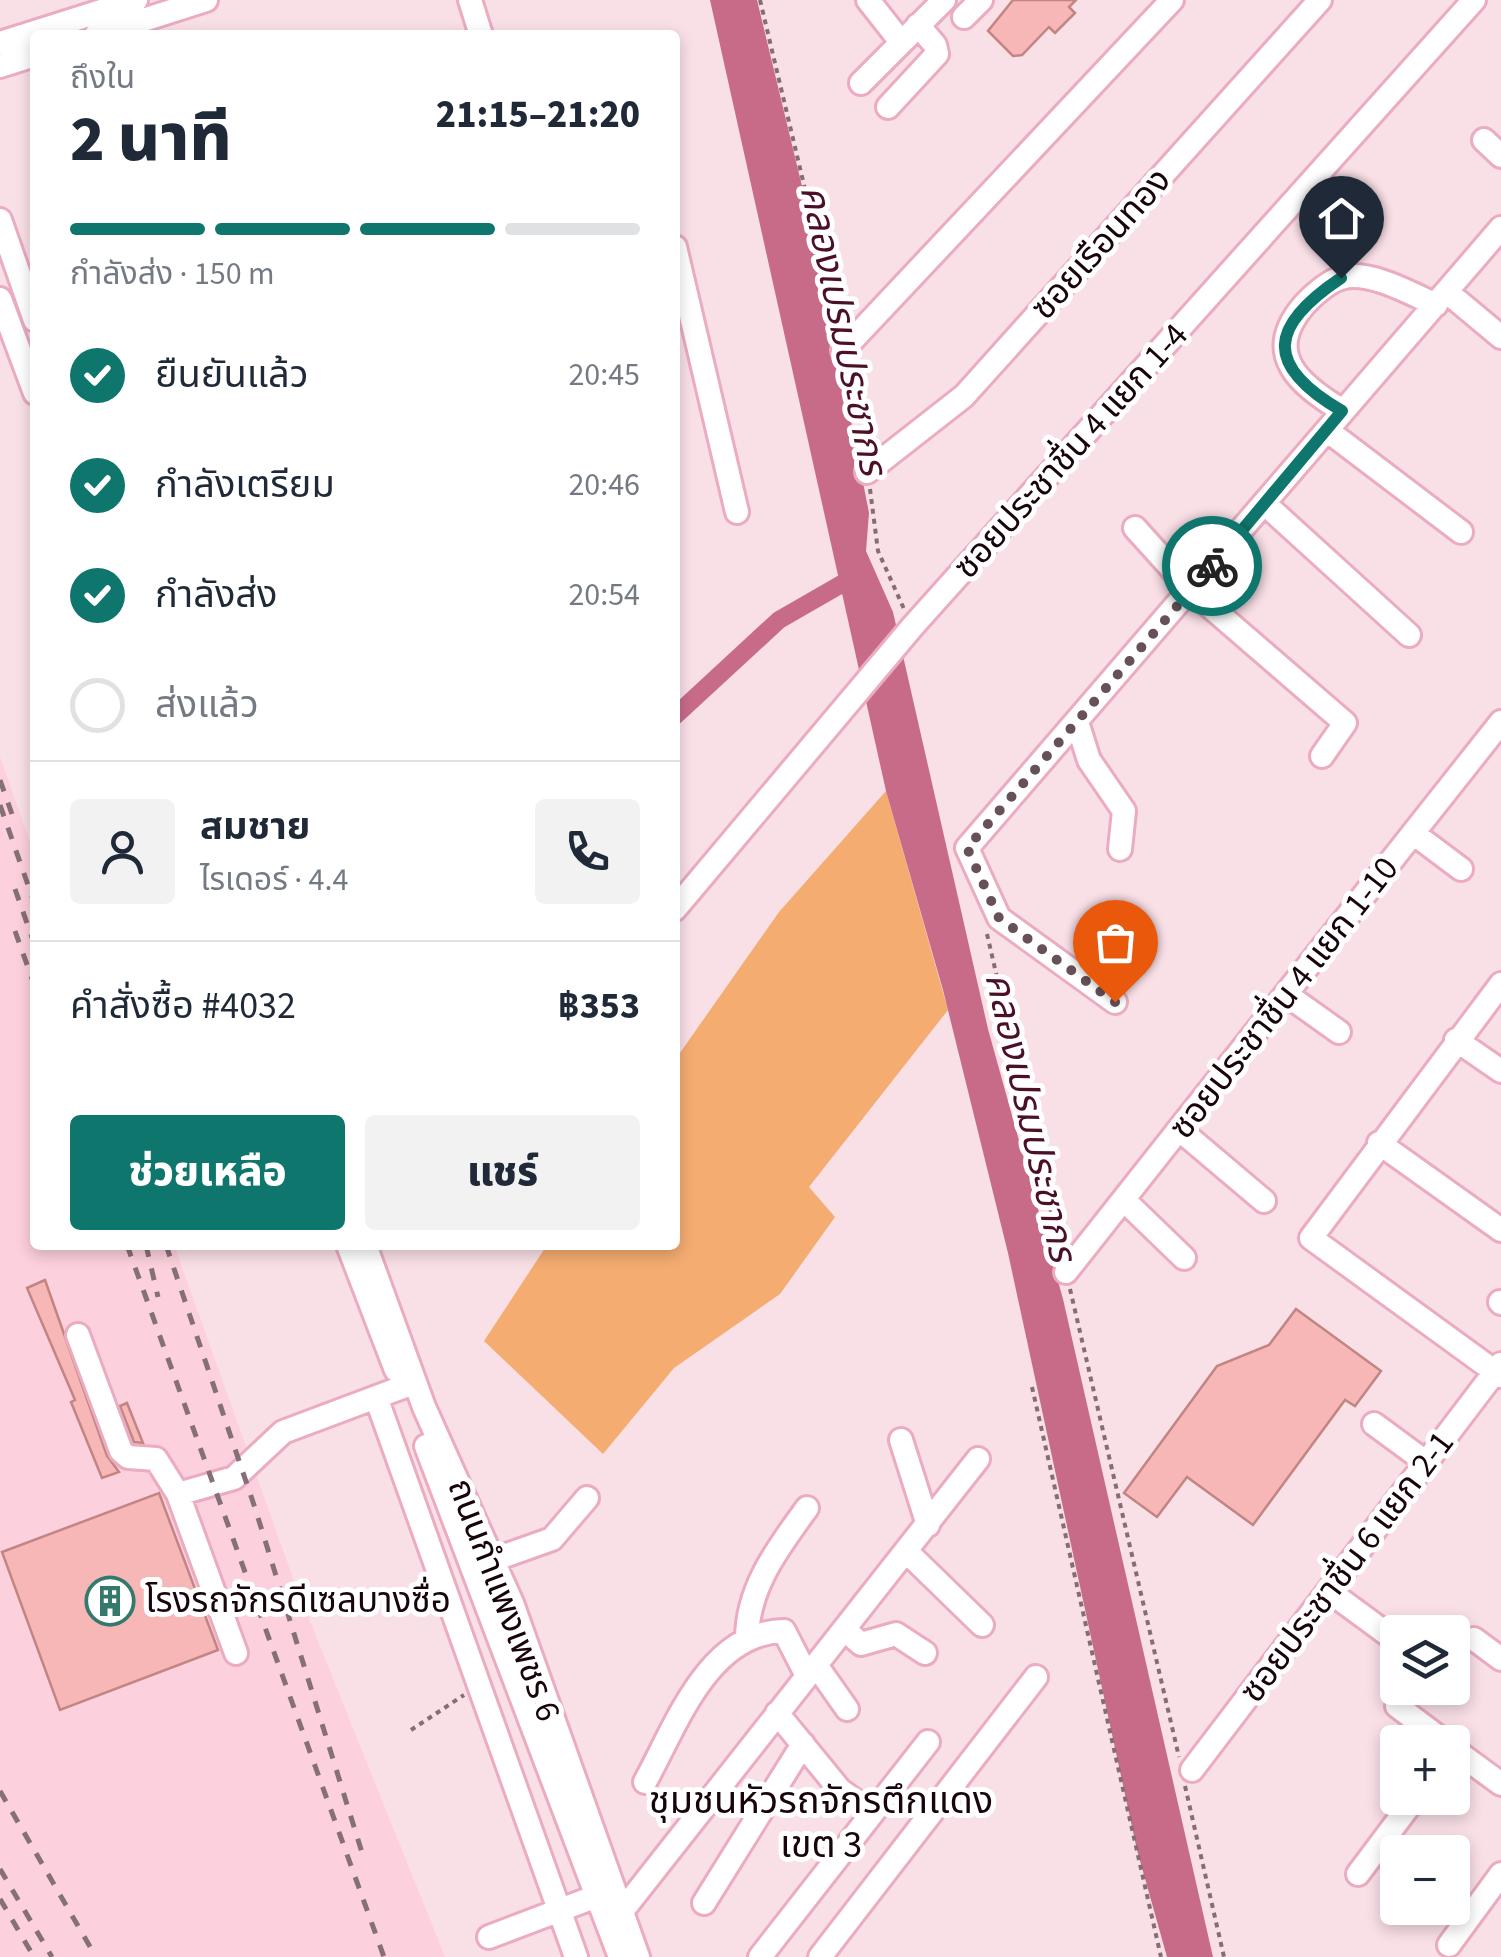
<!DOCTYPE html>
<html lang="th">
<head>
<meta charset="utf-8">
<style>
	body { margin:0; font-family:"Source Sans 3","Noto Sans Thai",sans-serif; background:#f2f2f3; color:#1f2937; height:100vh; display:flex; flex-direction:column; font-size:38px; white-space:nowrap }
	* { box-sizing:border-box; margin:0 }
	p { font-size:32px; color:#747a83 }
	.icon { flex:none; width:55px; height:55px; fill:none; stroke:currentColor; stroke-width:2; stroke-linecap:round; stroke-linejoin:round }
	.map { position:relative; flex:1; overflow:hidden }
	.side { position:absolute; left:30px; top:30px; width:650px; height:1220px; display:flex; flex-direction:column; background:#fff; border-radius:10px; box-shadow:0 5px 15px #0003 }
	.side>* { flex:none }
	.controls { position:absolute; left:1380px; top:1615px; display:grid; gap:20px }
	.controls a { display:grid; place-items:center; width:90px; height:90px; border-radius:10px; background:#fff; box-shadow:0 5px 15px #0003; font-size:50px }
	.pin { position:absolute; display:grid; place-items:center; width:85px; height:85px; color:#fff; margin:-102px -42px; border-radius:50% 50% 50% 0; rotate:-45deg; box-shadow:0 0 10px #0007 }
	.pin .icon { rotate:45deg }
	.courier { position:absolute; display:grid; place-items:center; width:100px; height:100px; margin:-50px; border:8px solid #0f766e; border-radius:50%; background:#fff; color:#222; box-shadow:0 2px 12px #0007 }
	.overview em { font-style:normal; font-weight:800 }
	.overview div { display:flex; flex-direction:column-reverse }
	.overview { display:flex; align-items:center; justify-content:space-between; height:170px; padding:0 40px }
	h1 { font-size:65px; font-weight:800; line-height:75px }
	.bar { display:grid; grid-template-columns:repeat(4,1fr); gap:15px 10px; align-content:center; height:120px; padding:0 40px }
	.bar i { height:12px; border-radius:8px; background:#e0e1e3 }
	.bar .active { background:#0f766e }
	.bar p { grid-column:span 4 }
	.line { display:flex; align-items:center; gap:25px; padding:0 40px; border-top:2px solid #e0e1e3 }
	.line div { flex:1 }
	.round { display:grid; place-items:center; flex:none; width:105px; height:105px; border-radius:10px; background:#f2f2f3 }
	ol { padding:0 40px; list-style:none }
	li { display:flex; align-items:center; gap:30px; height:110px }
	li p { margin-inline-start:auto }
	li .icon { padding:10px; border-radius:50%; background:#0f766e; color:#fff; stroke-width:4 }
	li:last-child { color:#747a83 }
	li i { width:55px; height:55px; border:5px solid #e0e1e3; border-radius:50% }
	.primary-button { display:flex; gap:20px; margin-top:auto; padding:20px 40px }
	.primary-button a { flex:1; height:115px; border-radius:10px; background:#0f766e; color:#fff; font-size:40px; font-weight:800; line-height:115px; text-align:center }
	.primary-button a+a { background:#f2f2f3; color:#1f2937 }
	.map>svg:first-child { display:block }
	.built { fill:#fcd0dc }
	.green { fill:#f4ac71 }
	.water { fill:#c86b89 }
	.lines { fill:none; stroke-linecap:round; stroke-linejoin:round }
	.canal { stroke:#c86b89; stroke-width:18 }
	.building { fill:#f6b7b6; stroke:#c28584; stroke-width:2.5 }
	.minor-casing { stroke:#eaacbe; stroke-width:28 }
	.path { stroke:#846e74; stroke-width:4; stroke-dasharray:5 5; stroke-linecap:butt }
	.minor { stroke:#fff; stroke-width:22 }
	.rail { stroke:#867077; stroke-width:5; stroke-dasharray:12 12; stroke-linecap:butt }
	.done { stroke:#665158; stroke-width:10; stroke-dasharray:0 18 }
	.route { stroke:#0f766e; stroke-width:12 }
	.labels { text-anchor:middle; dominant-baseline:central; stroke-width:10; stroke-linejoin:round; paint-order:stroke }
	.street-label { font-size:35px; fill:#17050b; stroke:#fff }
	.poi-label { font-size:35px; fill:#17050b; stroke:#fff; text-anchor:start }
	.water-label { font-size:38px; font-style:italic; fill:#4b1028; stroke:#fff }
	.neighbourhood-label { font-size:38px; fill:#17050b; stroke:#fff }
</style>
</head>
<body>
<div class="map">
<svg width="1501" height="1957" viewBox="0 0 1501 1957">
	<rect width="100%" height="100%" fill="#f9dfe6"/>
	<path class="built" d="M 0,757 L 35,856 L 35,1245 L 174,1245 L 295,1584 L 445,1957 L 0,1957 Z"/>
	<path class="green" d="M 886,791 L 948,1010 L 809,1187 L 835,1217 L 780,1294 L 674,1368 L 603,1454 L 484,1341 L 547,1245 L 675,1245 L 675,1060 L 779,912 Z"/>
	<path class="water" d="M 710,0 L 757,0 L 817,248 L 869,513 L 866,551 L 893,612 L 988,1029 L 1063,1299 L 1213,1957 L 1167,1957 L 1137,1850 L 1008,1253 L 943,990 L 886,791 Z"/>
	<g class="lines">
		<path class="canal" d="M 675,716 L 779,620 L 859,574"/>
	</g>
	<path class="building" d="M 1013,0 L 1076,0 L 1069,7 L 1075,13 L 1055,33 L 1049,27 L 1022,55 L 1013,56 L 988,31 Z
		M 45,1280 L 107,1456 L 119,1472 L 102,1478 L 71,1402 L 75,1400 L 27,1288 Z
		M 1296,1309 L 1381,1371 L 1355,1406 L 1345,1400 L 1253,1525 L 1187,1477 L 1157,1517 L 1124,1493 L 1217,1366 L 1269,1345 Z
		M 127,1403 L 143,1443 L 134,1442 L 120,1406 Z
		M 159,1493 L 218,1650 L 60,1710 L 2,1552 Z"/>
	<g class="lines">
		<g class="minor-casing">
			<path id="minor" d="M 470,0 L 481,35
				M 868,0 L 901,42
				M 964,17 L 981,0
				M 96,35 L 206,0
				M 0,43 L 136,0
				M 0,66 L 35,55
				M 861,83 L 944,0
				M 888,107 L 937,54 L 935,45 L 918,25
				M 1484,140 L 1501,156
				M 0,220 L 35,320
				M 675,247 L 737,512
				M 1447,292 L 1501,337
				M 0,299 L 35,393
				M 843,350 L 1172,0
				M 1343,411 C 1299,385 1262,354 1304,305 C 1312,296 1329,281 1341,278 C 1368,269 1412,294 1436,305
				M 1328,431 L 1461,532
				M 867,472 L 964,396 L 1320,0
				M 1265,504 L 1409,635
				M 1135,528 L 1191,590 L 1345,723 L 1322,756
				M 1077,722 L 1089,760 L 1124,811 L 1120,849
				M 1413,833 L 1461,869
				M 675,909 L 913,626 L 1474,0
				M 1501,984 L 1311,1238 L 1501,1376
				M 1287,995 L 1339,1032
				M 1115,1002 L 999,918 L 967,848 L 1501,228
				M 1456,1040 L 1501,1071
				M 1180,1130 L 1264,1201
				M 1379,1143 L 1501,1230
				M 1124,1200 L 1184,1258
				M 348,1245 L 396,1370
				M 365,1245 L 424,1407 L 512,1603 L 638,1957
				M 1066,1272 L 1501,722
				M 1500,1302 L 1501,1303
				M 78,1335 L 121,1451 L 128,1457 L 156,1459 L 178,1494 L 234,1478 L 283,1432 L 403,1387
				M 376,1397 L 576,1957
				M 1374,1424 L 1427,1463
				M 901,1440 L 928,1525
				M 426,1446 L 620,1957
				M 178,1494 L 236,1653
				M 908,1553 L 982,1625
				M 493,1560 L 552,1539 L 587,1498
				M 1330,1592 L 1398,1642
				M 845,1630 L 861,1644 L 896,1634 L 925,1653
				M 747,1639 C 747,1588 778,1548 807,1508
				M 1474,1639 L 1501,1659
				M 816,1665 L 847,1709
				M 1397,1706 L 1445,1742
				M 777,1713 L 840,1790 L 872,1813
				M 1452,1748 L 1501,1784
				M 1192,1770 L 1501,1364
				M 645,1782 C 676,1726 708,1632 784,1631 L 807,1676
				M 1358,1874 L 1415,1798
				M 704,1903 L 803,1744
				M 623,1910 L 978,1459
				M 489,1937 L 597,1896
				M 1449,1945 L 1501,1874
				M 760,1957 L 928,1742
				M 820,1957 L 1036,1677"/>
		</g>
		<path class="path" d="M 760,0 L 838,328
			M 846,367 L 863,450
			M 870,489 L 878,551 L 904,609
			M 987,934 L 1059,1246
			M 1070,1289 L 1179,1757
			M 1032,1387 L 1161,1957
			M 411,1730 L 464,1695
			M 1185,1786 L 1224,1957"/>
		<use href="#minor" class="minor"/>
		<path class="rail" d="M 0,780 L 13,817
			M 0,805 L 35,905
			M 15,889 L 35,946
			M 15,931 L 35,987
			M 127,1245 L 384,1957
			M 146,1245 L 158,1297
			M 166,1245 L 255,1508 L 364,1859
			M 0,1791 L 96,1957
			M 0,1869 L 52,1957
			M 0,1899 L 34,1957"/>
	</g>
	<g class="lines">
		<path class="done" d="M 1115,1002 L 999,918 L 967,848 L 1212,566"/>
		<path class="route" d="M 1212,566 L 1342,411 C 1263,365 1269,326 1341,278"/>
	</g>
	<defs>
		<g id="building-ring" transform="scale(2.5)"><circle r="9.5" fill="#fff" stroke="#35796d" stroke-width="1.5"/><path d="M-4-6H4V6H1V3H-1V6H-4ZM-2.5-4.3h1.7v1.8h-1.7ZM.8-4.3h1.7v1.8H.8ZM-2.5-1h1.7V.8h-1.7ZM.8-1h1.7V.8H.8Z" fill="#35796d"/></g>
	</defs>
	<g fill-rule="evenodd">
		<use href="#building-ring" x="110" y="1601"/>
	</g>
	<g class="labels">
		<g class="street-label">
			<text transform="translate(1101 244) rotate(-48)">ซอยเรือนทอง</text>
			<text transform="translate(1071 451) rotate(-48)">ซอยประชาชื่น 4 แยก 1-4</text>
			<text transform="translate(1284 998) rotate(-52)">ซอยประชาชื่น 4 แยก 1-10</text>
			<text transform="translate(1347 1567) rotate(-53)">ซอยประชาชื่น 6 แยก 2-1</text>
			<text transform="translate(504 1600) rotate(69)">ถนนกำแพงเพชร 6</text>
		</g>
		<g class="poi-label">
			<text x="145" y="1601">โรงรถจักรดีเซลบางซื่อ</text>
		</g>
		<g class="water-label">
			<text transform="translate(843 330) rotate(78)">คลองเปรมประชากร</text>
			<text transform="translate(1030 1117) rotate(77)">คลองเปรมประชากร</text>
		</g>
		<g class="neighbourhood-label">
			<text x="821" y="1801">ชุมชนหัวรถจักรตึกแดง<tspan x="821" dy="44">เขต 3</tspan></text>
		</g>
	</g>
</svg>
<div class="controls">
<a><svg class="icon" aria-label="layers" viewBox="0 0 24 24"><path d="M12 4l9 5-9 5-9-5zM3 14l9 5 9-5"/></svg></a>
<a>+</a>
<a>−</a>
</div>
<div class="pin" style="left:1115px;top:1002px;background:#ea580c"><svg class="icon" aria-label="bag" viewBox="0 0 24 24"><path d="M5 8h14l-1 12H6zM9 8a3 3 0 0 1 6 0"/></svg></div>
<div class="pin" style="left:1341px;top:278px;background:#1f2937"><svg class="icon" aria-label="home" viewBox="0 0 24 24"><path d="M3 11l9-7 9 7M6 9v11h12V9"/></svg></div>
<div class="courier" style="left:1212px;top:566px"><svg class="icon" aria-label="bike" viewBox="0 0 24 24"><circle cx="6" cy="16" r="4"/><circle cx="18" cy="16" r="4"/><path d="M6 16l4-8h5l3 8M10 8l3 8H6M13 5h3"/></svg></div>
<section class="side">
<div class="overview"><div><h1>2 นาที</h1><p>ถึงใน</p></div><em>21:15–21:20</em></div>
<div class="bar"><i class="active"></i><i class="active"></i><i class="active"></i><i></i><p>กำลังส่ง · 150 m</p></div>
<ol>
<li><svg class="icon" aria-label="check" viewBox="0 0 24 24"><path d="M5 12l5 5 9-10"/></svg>ยืนยันแล้ว<p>20:45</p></li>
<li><svg class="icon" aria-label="check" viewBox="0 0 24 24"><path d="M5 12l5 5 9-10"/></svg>กำลังเตรียม<p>20:46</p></li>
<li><svg class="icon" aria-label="check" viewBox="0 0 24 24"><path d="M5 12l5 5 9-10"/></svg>กำลังส่ง<p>20:54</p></li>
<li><i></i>ส่งแล้ว</li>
</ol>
<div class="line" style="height:180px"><a class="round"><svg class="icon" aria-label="person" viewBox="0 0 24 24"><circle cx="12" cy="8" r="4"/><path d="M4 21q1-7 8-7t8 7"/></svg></a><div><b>สมชาย</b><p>ไรเดอร์ · 4.4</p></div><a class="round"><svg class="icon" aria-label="phone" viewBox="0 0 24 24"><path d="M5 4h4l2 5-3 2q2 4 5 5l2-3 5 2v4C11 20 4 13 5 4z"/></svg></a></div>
<div class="line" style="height:130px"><div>คำสั่งซื้อ #4032</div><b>฿353</b></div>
<div class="primary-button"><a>ช่วยเหลือ</a><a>แชร์</a></div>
</section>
</div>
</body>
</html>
